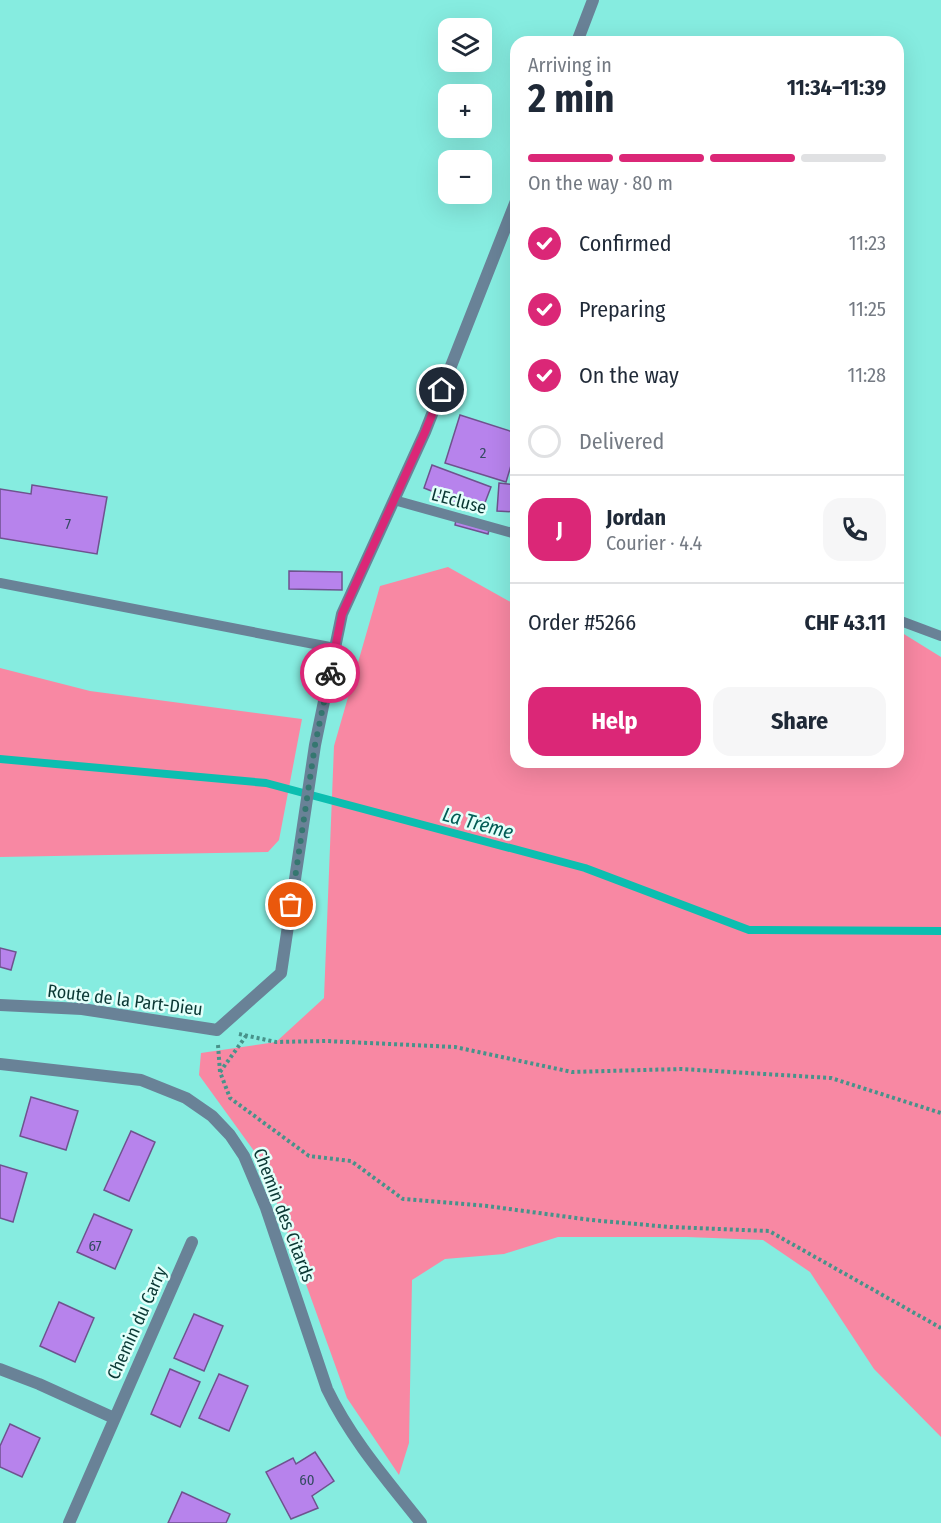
<!DOCTYPE html>
<html lang="en">
<head>
<meta charset="utf-8">
<style>
	body { margin:0; font-family:"Fira Sans Condensed",sans-serif; background:#f6f6f7; color:#1f2937; height:100vh; display:flex; flex-direction:column; font-size:22px; white-space:nowrap }
	* { box-sizing:border-box; margin:0 }
	p { font-size:20px; color:#747a83 }
	.icon { flex:none; width:33px; height:33px; fill:none; stroke:currentColor; stroke-width:2; stroke-linecap:round; stroke-linejoin:round }
	.map { position:relative; flex:1; overflow:hidden }
	.panel { position:absolute; left:510px; top:36px; width:394px; height:732px; display:flex; flex-direction:column; background:#fff; border-radius:18px; box-shadow:0 6px 24px #0002 }
	.panel>* { flex:none }
	.buttons { position:absolute; left:438px; top:18px; display:grid; gap:12px }
	.buttons a { display:grid; place-items:center; width:54px; height:54px; border-radius:12px; background:#fff; box-shadow:0 6px 24px #0002; font-size:30px }
	.pin { position:absolute; display:grid; place-items:center; width:51px; height:51px; color:#fff; margin:-26px; border:3px solid #fff; border-radius:50%; box-shadow:0 2px 6px #0007 }
	.courier { position:absolute; display:grid; place-items:center; width:60px; height:60px; margin:-30px; border:4px solid #db2777; border-radius:50%; background:#fff; color:#222; box-shadow:0 2px 8px #0007 }
	.overview em { font-style:normal; font-weight:700 }
	.overview div { display:flex; flex-direction:column-reverse }
	.overview { display:flex; align-items:center; justify-content:space-between; height:102px; padding:0 18px }
	h1 { font-size:39px; font-weight:700; line-height:45px }
	.bar { display:grid; grid-template-columns:repeat(4,1fr); gap:9px 6px; align-content:center; height:72px; padding:0 18px }
	.bar i { height:8px; border-radius:4px; background:#e0e1e3 }
	.bar .selected { background:#db2777 }
	.bar p { grid-column:span 4 }
	.line { display:flex; align-items:center; gap:15px; padding:0 18px; border-top:2px solid #e0e1e3 }
	.line div { flex:1 }
	.round { display:grid; place-items:center; flex:none; width:63px; height:63px; border-radius:18px; background:#f6f6f7 }
	ol { padding:0 18px; list-style:none }
	li { display:flex; align-items:center; gap:18px; height:66px }
	li p { margin-inline-start:auto }
	li .icon { padding:6px; border-radius:50%; background:#db2777; color:#fff; stroke-width:4 }
	li:last-child { color:#747a83 }
	li i { width:33px; height:33px; border:3px solid #e0e1e3; border-radius:50% }
	.action { display:flex; gap:12px; margin-top:auto; padding:12px 18px }
	.action a { flex:1; height:69px; border-radius:18px; background:#db2777; color:#fff; font-size:24px; font-weight:700; line-height:69px; text-align:center }
	.action a+a { background:#f6f6f7; color:#1f2937 }
	.map>svg:first-child { display:block }
	.green { fill:#f888a3 }
	.lines { fill:none; stroke-linecap:round; stroke-linejoin:round }
	.stream { stroke:#0cbeb0; stroke-width:8 }
	.building { fill:#b783ec; stroke:#6f528e; stroke-width:1.5 }
	.path { stroke:#48928a; stroke-width:4; stroke-dasharray:3 3; stroke-linecap:butt }
	.service { stroke:#698297; stroke-width:10 }
	.minor { stroke:#698297; stroke-width:12 }
	.done { stroke:#357770; stroke-width:6; stroke-dasharray:0 10.8 }
	.route { stroke:#db2777; stroke-width:8 }
	.labels { text-anchor:middle; dominant-baseline:central; stroke-width:5; stroke-linejoin:round; paint-order:stroke }
	.number-label { font-size:15px; fill:#354b62 }
	.street-label { font-size:18px; fill:#0a3834; stroke:#e3fffa }
	.water-label { font-size:20px; font-style:italic; fill:#025c55; stroke:#e3fffa }
</style>
</head>
<body>
<div class="map">
<svg width="941" height="1523" viewBox="0 0 941 1523">
	<rect width="100%" height="100%" fill="#86ece0"/>
	<path class="green" d="M 448,567 L 516,605 L 516,762 L 898,762 L 899,631 L 941,657 L 941,1437 L 874,1369 L 810,1272 L 763,1240 L 687,1237 L 558,1237 L 504,1254 L 445,1259 L 412,1280 L 409,1443 L 399,1475 L 347,1398 L 262,1162 L 199,1075 L 201,1053 L 276,1042 L 324,998 L 334,746 L 380,586 Z
		M 0,668 L 90,691 L 302,719 L 279,840 L 268,852 L 0,857 Z"/>
	<g class="lines">
		<path class="stream" d="M 0,759 L 266,783 L 585,868 L 749,930 L 941,931"/>
	</g>
	<path class="building" d="M 460,415 L 516,433 L 516,449 L 506,482 L 445,463 Z
		M 432,465 L 491,487 L 481,513 L 438,497 L 439,494 L 424,488 Z
		M 499,483 L 516,485 L 516,512 L 497,511 Z
		M 32,485 L 107,497 L 97,554 L 0,538 L 0,489 L 31,494 Z
		M 456,520 L 489,530 L 488,534 L 455,525 Z
		M 289,571 L 342,572 L 342,590 L 289,589 Z
		M 0,948 L 16,952 L 11,970 L 0,967 Z
		M 31,1097 L 78,1111 L 66,1150 L 20,1136 Z
		M 131,1131 L 155,1142 L 129,1201 L 104,1190 Z
		M 0,1165 L 27,1173 L 13,1222 L 0,1218 Z
		M 94,1214 L 132,1230 L 115,1269 L 77,1252 Z
		M 59,1302 L 94,1318 L 75,1362 L 40,1346 Z
		M 194,1314 L 223,1326 L 204,1371 L 174,1358 Z
		M 170,1369 L 200,1382 L 180,1427 L 151,1414 Z
		M 219,1374 L 248,1386 L 229,1431 L 199,1418 Z
		M 10,1424 L 40,1438 L 22,1477 L 0,1467 L 0,1446 Z
		M 315,1452 L 334,1481 L 312,1496 L 318,1508 L 291,1519 L 266,1472 L 293,1458 L 296,1464 Z
		M 182,1492 L 230,1514 L 226,1523 L 168,1523 Z"/>
	<g class="lines">
		<path class="path" d="M 239,1034 L 276,1042 L 326,1041 L 455,1047 L 572,1072 L 681,1069 L 831,1078 L 941,1113
			M 218,1045 L 220,1072 L 230,1098 L 309,1156 L 351,1161 L 403,1199 L 487,1206 L 591,1220 L 670,1227 L 769,1231 L 941,1328
			M 220,1072 L 246,1036"/>
		<path class="service" d="M 394,500 L 516,534
			M 0,583 L 335,648
			M 898,620 L 941,636"/>
		<path class="minor" d="M 577,42 L 593,0
			M 0,1005 L 82,1009 L 217,1030 L 281,973 L 315,745 L 342,614 L 425,432 L 516,201
			M 0,1064 L 141,1080 L 186,1098 L 212,1116 L 230,1135 L 244,1156 L 266,1208 L 327,1389 C 351,1439 387,1480 421,1523
			M 0,1369 L 39,1384 L 114,1418
			M 69,1523 L 192,1242"/>
	</g>
	<g class="lines">
		<path class="done" d="M 291,905 L 315,745 L 330,673"/>
		<path class="route" d="M 330,673 L 342,614 L 425,432 L 442,390"/>
	</g>
	<g class="labels">
		<g class="number-label">
			<text x="483" y="453">2</text>
			<text x="68" y="524">7</text>
			<text x="95" y="1246">67</text>
			<text x="307" y="1480">60</text>
		</g>
		<g class="street-label">
			<text transform="translate(459 501) rotate(15)">L'Ecluse</text>
			<text transform="translate(125 1000) rotate(7)">Route de la Part-Dieu</text>
			<text transform="translate(284 1215) rotate(69)">Chemin des Citards</text>
			<text transform="translate(137 1323) rotate(-66)">Chemin du Carry</text>
		</g>
		<g class="water-label">
			<text transform="translate(478 823) rotate(15)">La Trême</text>
		</g>
	</g>
</svg>
<div class="buttons">
<a><svg class="icon" aria-label="layers" viewBox="0 0 24 24"><path d="M12 4l9 5-9 5-9-5zM3 14l9 5 9-5"/></svg></a>
<a>+</a>
<a>−</a>
</div>
<div class="pin" style="left:291px;top:905px;background:#ea580c"><svg class="icon" aria-label="bag" viewBox="0 0 24 24"><path d="M5 8h14l-1 12H6zM9 8a3 3 0 0 1 6 0"/></svg></div>
<div class="pin" style="left:442px;top:390px;background:#1f2937"><svg class="icon" aria-label="home" viewBox="0 0 24 24"><path d="M3 11l9-7 9 7M6 9v11h12V9"/></svg></div>
<div class="courier" style="left:330px;top:673px"><svg class="icon" aria-label="bike" viewBox="0 0 24 24"><circle cx="6" cy="16" r="4"/><circle cx="18" cy="16" r="4"/><path d="M6 16l4-8h5l3 8M10 8l3 8H6M13 5h3"/></svg></div>
<section class="panel">
<div class="overview"><div><h1>2 min</h1><p>Arriving in</p></div><em>11:34–11:39</em></div>
<div class="bar"><i class="selected"></i><i class="selected"></i><i class="selected"></i><i></i><p>On the way · 80 m</p></div>
<ol>
<li><svg class="icon" aria-label="check" viewBox="0 0 24 24"><path d="M5 12l5 5 9-10"/></svg>Confirmed<p>11:23</p></li>
<li><svg class="icon" aria-label="check" viewBox="0 0 24 24"><path d="M5 12l5 5 9-10"/></svg>Preparing<p>11:25</p></li>
<li><svg class="icon" aria-label="check" viewBox="0 0 24 24"><path d="M5 12l5 5 9-10"/></svg>On the way<p>11:28</p></li>
<li><i></i>Delivered</li>
</ol>
<div class="line" style="height:108px"><b class="round" style="background:#db2777;color:#fff">J</b><div><b>Jordan</b><p>Courier · 4.4</p></div><a class="round"><svg class="icon" aria-label="phone" viewBox="0 0 24 24"><path d="M5 4h4l2 5-3 2q2 4 5 5l2-3 5 2v4C11 20 4 13 5 4z"/></svg></a></div>
<div class="line" style="height:78px"><div>Order #5266</div><b>CHF 43.11</b></div>
<div class="action"><a>Help</a><a>Share</a></div>
</section>
</div>
</body>
</html>
